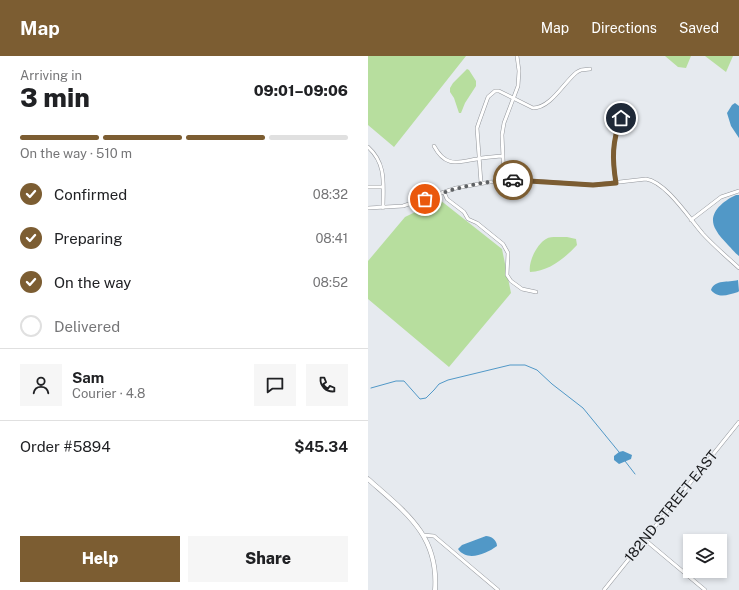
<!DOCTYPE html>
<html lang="en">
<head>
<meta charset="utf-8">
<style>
	body { margin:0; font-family:"Public Sans",sans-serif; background:#f6f6f6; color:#202124; height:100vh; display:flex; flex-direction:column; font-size:15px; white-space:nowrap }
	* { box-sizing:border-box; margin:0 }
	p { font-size:13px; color:#757577 }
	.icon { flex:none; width:22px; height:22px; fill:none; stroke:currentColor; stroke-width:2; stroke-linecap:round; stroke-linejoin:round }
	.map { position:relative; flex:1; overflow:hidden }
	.drawer { display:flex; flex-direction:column; background:#fff; width:368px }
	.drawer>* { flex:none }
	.fabs { position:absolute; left:315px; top:478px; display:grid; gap:8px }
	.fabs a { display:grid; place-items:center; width:44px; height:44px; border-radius:0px; background:#fff; box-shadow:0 2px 6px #0003; font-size:20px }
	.pin { position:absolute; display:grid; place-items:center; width:34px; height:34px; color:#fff; margin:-17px; border:2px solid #fff; border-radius:50%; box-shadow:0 1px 4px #0007 }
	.courier { position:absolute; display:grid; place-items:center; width:40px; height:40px; margin:-20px; border:3px solid #7c5d32; border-radius:50%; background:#fff; color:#222; box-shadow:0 1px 5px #0007 }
	.overview em { font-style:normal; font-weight:800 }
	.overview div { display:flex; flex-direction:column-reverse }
	.overview { display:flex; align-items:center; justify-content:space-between; height:68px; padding:0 20px }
	h1 { font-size:26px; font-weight:800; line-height:30px }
	.bar { display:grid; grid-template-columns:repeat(4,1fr); gap:6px 4px; align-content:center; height:48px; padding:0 20px }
	.bar i { height:5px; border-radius:3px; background:#e0e0e0 }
	.bar .current { background:#7c5d32 }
	.bar p { grid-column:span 4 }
	.line { display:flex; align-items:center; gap:10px; padding:0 20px; border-top:1px solid #e0e0e0 }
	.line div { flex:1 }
	.round { display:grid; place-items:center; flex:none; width:42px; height:42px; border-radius:0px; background:#f6f6f6 }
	ol { padding:0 20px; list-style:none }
	li { display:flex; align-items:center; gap:12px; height:44px }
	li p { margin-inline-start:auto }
	li .icon { padding:4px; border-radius:50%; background:#7c5d32; color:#fff; stroke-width:4 }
	li:last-child { color:#757577 }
	li i { width:22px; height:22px; border:2px solid #e0e0e0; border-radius:50% }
	.primary-button { display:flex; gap:8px; margin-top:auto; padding:8px 20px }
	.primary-button a { flex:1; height:46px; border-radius:0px; background:#7c5d32; color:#fff; font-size:16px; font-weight:800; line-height:46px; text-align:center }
	.primary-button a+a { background:#f6f6f6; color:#202124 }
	header { display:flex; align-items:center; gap:24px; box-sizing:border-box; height:56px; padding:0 20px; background:#7c5d32; color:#fff }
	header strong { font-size:19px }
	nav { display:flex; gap:22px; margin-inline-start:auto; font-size:14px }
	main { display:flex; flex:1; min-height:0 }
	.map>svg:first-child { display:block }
	.green { fill:#b7de9e }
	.water { fill:#5198c7 }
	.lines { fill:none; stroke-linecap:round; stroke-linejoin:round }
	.stream { stroke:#5198c7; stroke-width:1 }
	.minor-casing { stroke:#93969b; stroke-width:4 }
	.major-casing { stroke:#93969b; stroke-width:5 }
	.minor { stroke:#fff; stroke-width:3 }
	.major { stroke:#fff; stroke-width:4 }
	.done { stroke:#5f6265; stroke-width:4; stroke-dasharray:0 7.2 }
	.route { stroke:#7c5d32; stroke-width:5 }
	.labels { text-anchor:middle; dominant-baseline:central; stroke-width:3; stroke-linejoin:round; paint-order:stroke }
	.street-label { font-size:14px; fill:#17181a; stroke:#e6eaef }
</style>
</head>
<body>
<header>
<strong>Map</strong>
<nav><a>Map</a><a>Directions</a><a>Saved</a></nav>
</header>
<main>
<section class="drawer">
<div class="overview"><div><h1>3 min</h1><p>Arriving in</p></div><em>09:01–09:06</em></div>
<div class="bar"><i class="current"></i><i class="current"></i><i class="current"></i><i></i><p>On the way · 510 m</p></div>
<ol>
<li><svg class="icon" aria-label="check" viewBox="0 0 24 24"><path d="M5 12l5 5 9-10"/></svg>Confirmed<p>08:32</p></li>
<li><svg class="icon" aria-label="check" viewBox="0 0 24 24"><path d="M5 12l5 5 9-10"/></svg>Preparing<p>08:41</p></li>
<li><svg class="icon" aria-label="check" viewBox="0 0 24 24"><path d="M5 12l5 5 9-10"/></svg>On the way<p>08:52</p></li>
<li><i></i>Delivered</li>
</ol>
<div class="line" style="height:72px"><a class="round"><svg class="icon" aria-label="person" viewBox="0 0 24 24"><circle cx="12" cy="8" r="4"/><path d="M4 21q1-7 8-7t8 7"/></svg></a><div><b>Sam</b><p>Courier · 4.8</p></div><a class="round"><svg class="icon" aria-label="chat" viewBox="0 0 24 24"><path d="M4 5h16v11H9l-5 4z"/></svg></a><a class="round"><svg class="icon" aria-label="phone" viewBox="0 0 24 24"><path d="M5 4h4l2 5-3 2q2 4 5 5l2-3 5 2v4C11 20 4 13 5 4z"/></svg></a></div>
<div class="line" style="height:52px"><div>Order #5894</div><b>$45.34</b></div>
<div class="primary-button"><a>Help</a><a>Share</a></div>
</section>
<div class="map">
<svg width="371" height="534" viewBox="0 0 371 534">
	<rect width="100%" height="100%" fill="#e6eaef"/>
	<path class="green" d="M 0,0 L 98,0 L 26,91 L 0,69 Z
		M 297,0 L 323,0 L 318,12 L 310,11 Z
		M 337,0 L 365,0 L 358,16 Z
		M 99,13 L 101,14 L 108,25 L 108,30 L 97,47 L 93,57 L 91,57 L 86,42 L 82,36 L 82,32 L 85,27 Z
		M 72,144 L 134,193 L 143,237 L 81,311 L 0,243 L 0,205 L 37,161 Z
		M 188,181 L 199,181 L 208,183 L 209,189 C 196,203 181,215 162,216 C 160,206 169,188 178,183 C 181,181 185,181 188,181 Z"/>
	<path class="water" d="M 367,47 L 371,50 L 371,82 L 363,70 L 359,57 L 364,49 Z
		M 368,139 L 371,139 L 371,200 C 366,196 364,193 360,189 C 356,184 351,180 348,174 C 338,158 355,145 368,139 Z
		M 370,224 L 371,235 L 370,236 C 360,239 350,243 343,234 C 347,223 360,227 370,224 Z
		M 255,395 L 264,399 L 263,403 L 251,408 L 246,404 L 246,400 L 251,396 Z
		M 118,480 C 123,480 129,484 129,490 C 118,498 99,506 90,493 L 94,489 Z"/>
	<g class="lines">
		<path class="stream" d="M 3,332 L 28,325 L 36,325 L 52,343 L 58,342 L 66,334 L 71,328 L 80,324 L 142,309 L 157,309 L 169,314 L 184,328 L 215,352 L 251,396
			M 257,405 L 267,418"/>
		<g class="minor-casing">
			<path id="minor" d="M 66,90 C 78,112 89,106 109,103 C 117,101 126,101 134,100
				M 0,91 C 19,108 15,129 15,152
				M 136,124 L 134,79 L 136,67 L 150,30 L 151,15 L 149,0
				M 113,127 L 109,72 L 111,66 L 120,41 L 127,35 L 131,35 L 165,52 C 183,52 196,26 209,16 L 213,14 L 222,13
				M 248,127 C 244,103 244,86 253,62
				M 0,131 L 15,131
				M 76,136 L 79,143 L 96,156 L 100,163 L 109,167 L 135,188 L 140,197 L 139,219 L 143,225 L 154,233 L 168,236
				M 0,152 L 35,150 L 88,132 L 122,126 L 152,124 L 225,129 L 278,123 C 298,126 321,162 335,178 C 346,190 359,201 371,212
				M 323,164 L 353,141 L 371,135
				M 55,479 L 66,480 L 130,534
				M 276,483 L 337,534
				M 236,534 L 371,366"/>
		</g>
		<g class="major-casing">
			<path id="major" d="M 0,423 C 37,456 71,479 67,534"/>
		</g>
		<use href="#minor" class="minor"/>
		<use href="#major" class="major"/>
	</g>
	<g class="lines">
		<path class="done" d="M 57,143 C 86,132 114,125 145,124"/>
		<path class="route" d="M 145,124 L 225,129 L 248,127 C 244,103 244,86 253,62"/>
	</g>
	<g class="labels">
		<g class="street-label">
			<text transform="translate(303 450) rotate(-51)">182ND STREET EAST</text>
		</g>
	</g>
</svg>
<div class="fabs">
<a><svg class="icon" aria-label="layers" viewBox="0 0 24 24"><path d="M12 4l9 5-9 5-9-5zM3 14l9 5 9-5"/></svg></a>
</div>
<div class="pin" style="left:57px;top:143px;background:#ea580c"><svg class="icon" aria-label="bag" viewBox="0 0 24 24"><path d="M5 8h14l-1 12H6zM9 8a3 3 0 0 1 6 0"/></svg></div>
<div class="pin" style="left:253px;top:62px;background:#1f2937"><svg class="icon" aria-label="home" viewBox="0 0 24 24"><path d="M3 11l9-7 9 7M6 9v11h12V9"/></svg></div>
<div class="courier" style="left:145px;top:124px"><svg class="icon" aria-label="car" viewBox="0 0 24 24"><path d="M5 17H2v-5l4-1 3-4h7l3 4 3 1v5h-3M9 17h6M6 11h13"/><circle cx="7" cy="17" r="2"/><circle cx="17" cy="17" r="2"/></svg></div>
</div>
</main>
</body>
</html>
